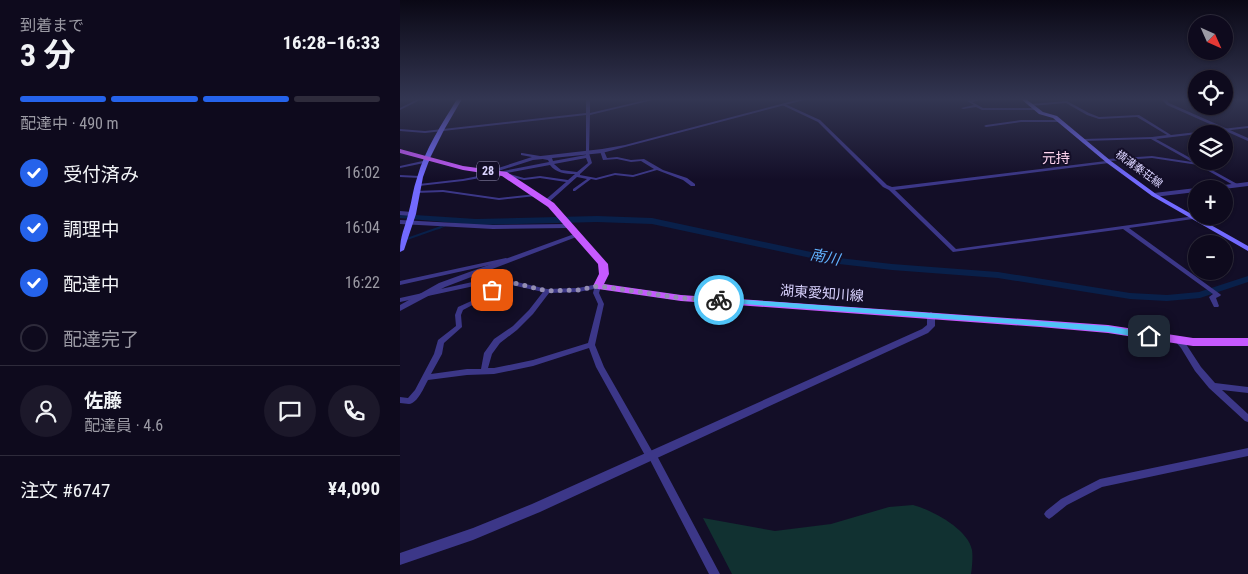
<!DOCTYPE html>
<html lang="ja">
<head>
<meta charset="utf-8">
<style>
	body { margin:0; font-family:"Roboto Condensed","Noto Sans JP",sans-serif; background:#1c182a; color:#f1f3f6; height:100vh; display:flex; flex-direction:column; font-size:19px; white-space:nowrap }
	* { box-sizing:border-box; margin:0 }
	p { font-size:16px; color:#9b9aa4 }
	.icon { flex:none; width:28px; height:28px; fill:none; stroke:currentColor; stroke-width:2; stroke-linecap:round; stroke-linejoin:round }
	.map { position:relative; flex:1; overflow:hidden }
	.side { display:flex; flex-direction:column; background:#0e0a1d; width:400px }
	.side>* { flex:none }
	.needle { width:32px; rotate:135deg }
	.fabs { position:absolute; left:788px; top:15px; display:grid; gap:10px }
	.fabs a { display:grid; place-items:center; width:45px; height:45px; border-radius:50%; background:#0e0a1d; box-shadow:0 1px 4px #0004,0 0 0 1px #2e2b3b; font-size:25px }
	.pin { position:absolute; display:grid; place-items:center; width:42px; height:42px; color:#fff; margin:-21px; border-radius:10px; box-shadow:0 2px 8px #0006 }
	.courier { position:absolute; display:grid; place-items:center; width:50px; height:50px; margin:-25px; border:4px solid #4fc3f7; border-radius:50%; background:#fff; color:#222; box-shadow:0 1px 6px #0007 }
	.headline em { font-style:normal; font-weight:700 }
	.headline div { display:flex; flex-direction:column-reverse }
	.headline { display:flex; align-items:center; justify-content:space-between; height:85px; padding:0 20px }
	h1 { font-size:32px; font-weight:700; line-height:38px }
	.bar { display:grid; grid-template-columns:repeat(4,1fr); gap:8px 5px; align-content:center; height:60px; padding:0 20px }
	.bar i { height:6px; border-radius:4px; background:#2e2b3b }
	.bar .on { background:#2563eb }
	.bar p { grid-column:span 4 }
	.line { display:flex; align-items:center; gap:12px; padding:0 20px; border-top:1px solid #2e2b3b }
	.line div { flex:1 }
	.round { display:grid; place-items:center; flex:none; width:52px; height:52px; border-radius:26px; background:#1c182a }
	ol { padding:0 20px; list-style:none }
	li { display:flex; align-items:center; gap:15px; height:55px }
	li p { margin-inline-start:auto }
	li .icon { padding:5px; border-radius:50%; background:#2563eb; color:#fff; stroke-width:4 }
	li:last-child { color:#9b9aa4 }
	li i { width:28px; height:28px; border:2px solid #2e2b3b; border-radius:50% }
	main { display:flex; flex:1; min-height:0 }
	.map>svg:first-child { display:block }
	.green { fill:#113131 }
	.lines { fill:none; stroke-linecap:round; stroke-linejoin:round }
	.stream-far1 { stroke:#09204a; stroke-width:1 }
	.stream { stroke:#09204a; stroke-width:2 }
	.river { fill:#09204a; fill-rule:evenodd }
	.minor { fill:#3c3788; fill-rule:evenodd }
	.tertiary { fill:#3c3788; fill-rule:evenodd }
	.secondary { fill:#726aff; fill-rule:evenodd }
	.primary { fill:#c65aff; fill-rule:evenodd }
	.route { fill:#4fc3f7 }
	.done { stroke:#948eb3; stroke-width:5; stroke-dasharray:0 9 }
	.labels { text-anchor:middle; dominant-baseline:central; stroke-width:4; stroke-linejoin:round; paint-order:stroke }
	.far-street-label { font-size:11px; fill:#dad3ff; stroke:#130e27 }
	.shield { fill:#130e27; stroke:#9e98be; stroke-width:1 }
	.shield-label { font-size:12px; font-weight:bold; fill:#dad3ff }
	.far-quarter-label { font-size:14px; fill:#ffd5ef; stroke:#130e27 }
	.street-label { font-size:14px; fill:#dad3ff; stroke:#130e27 }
	.water-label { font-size:15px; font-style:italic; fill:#61b2ff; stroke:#130e27 }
</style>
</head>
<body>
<main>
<section class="side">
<div class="headline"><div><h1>3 分</h1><p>到着まで</p></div><em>16:28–16:33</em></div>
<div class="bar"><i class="on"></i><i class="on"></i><i class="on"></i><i></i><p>配達中 · 490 m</p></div>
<ol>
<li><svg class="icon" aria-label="check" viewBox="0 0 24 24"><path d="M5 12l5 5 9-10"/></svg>受付済み<p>16:02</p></li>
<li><svg class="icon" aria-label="check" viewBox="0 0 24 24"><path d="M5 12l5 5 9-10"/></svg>調理中<p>16:04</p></li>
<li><svg class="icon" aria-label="check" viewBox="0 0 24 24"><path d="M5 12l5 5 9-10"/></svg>配達中<p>16:22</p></li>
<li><i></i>配達完了</li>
</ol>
<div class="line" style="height:90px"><a class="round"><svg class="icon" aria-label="person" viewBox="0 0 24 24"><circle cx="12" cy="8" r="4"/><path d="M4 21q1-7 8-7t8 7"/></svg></a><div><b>佐藤</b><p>配達員 · 4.6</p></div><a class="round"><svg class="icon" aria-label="chat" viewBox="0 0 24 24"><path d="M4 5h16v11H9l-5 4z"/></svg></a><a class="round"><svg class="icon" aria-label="phone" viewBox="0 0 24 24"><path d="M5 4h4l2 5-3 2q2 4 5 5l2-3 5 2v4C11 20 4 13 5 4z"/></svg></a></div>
<div class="line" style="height:65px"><div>注文 #6747</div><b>¥4,090</b></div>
</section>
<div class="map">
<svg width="848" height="574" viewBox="0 0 848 574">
	<rect width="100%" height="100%" fill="#130e27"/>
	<path class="green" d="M 513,505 C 532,510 568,529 572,550 C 573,557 572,568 571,574 L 332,574 L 303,518 L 375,531 L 431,524 L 489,507 Z"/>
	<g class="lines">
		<path class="stream-far1" d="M 52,224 L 61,220
			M 38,229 L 45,226"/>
		<path class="stream" d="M 7,239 L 41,227"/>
		<path class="river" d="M 0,214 L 76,219 L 197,216 L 252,218 L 439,258 L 492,264 L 598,272 L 730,293 L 767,295 L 799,292 L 848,276 L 848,282 L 800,298 L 767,301 L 730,299 L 598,278 L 492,270 L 439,264 L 252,224 L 197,222 L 76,225 L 0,218 Z"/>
		<path class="minor" d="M 18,99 L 22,99 L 0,110 L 0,108 Z
			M 186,99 L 190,99 L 190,113 L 250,99 L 257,99 L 190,115 L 189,153 L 192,163 L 180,174 L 180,175 L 196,178 L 215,173 L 233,175 L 254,169 L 241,161 L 231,162 L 217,159 L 203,160 L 200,151 L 202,150 L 204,151 L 207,158 L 217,157 L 231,160 L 244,159 L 263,170 L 287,178 L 295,184 L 295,186 L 291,186 L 283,180 L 257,170 L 233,177 L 215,175 L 196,180 L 191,179 L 175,191 L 173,191 L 173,189 L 187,179 L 177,177 L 148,203 L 144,203 L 144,201 L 166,182 L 140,178 L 124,180 L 103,175 L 103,174 L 63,181 L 19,186 L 17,185 L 19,184 L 63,179 L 149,162 L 148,160 L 121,155 L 121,153 L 122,153 L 152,158 L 153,161 L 186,155 L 186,115 L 25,133 L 0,131 L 0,129 L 25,131 L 186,113 ZM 186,158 L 188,163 L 177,172 L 161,170 L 154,164 ZM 150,165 C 156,173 165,174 175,174 L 168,180 L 140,176 L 124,178 L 106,173 Z
			M 575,99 L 587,99 L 572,102 L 583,108 L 635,108 L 637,109 L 635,110 L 582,110 L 576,107 L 563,109 L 561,108 L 574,105 L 567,101 Z
			M 667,101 L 689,113 L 699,117 L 739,115 L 771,135 L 848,126 L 848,128 L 756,139 L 839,185 L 839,186 L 835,186 L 798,165 L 752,158 L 710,161 L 711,162 L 709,163 L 495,190 L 556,249 L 795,216 L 796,217 L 793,219 L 729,228 L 820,294 L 821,295 L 820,296 L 816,298 L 819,306 L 818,307 L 814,307 L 809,297 L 813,294 L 723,229 L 553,252 L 489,190 L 483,187 L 418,122 L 382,105 L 385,104 L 420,120 L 487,185 L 492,187 L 706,161 L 705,160 L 707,159 L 752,156 L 792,162 L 751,139 L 683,141 L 681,140 L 683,139 L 752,137 L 767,135 L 737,117 L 699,119 L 687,115 L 666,103 L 630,106 L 628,105 L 630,104 Z
			M 621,120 L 660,120 L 662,121 L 660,122 L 621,122 L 586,127 L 584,126 L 586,125 Z
			M 27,160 L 29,161 L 29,162 L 0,168 L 0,166 Z
			M 0,175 L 20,176 L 22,177 L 20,178 L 0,177 Z
			M 43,190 L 99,198 L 136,194 L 138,195 L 136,196 L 99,200 L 43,192 L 16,193 L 14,192 L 16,191 Z
			M 0,211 L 12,212 L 15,214 L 12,216 L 0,215 Z
			M 106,258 L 109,260 L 108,261 L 0,285 L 0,281 Z
			M 91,276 L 147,289 L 178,288 L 198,284 L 200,285 L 201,286 L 199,293 L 204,304 L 195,345 L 204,367 L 252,451 L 255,452 L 320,574 L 309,574 L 250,460 L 247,459 L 196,367 L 189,348 L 133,366 L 94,374 L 67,375 L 28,380 C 24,387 18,403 9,404 C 6,404 3,403 0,403 L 0,397 L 8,398 L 15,390 L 34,354 L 38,340 L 56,326 L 55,315 L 58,307 L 78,298 L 101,282 L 92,280 L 79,285 L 0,302 L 0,298 L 77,281 ZM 107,284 L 143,292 L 129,310 L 113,326 L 94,339 L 84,353 L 81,369 L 67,369 L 31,374 L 42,354 L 44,343 L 62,327 L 61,315 L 63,310 L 82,300 ZM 194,289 L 193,293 L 198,304 L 188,343 L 133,360 L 94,368 L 88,368 L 92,354 L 100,343 L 117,330 L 133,314 L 149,293 L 178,292 Z
			M 776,338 L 780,338 L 784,341 L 801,367 L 815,383 L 848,387 L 848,393 L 822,390 L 848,414 L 848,422 L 845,421 L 809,388 L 795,371 L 781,348 L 774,340 Z
			M 848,448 L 848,456 L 702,487 L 667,505 L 652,517 L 649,519 L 646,517 L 644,514 L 646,511 L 661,499 L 700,479 Z"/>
		<path class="tertiary" d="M 400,99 L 408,99 L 225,147 L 202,153 L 133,160 L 92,173 L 89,171 L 132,157 L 202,149 L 225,145 Z
			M 761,99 L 766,99 L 769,103 L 848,138 L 848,141 L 767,105 Z
			M 848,182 L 848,186 L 824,189 L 805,189 L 808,187 Z
			M 796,188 L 798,189 L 796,189 L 796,192 L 754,197 L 751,195 L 754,193 Z
			M 0,220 L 93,225 L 169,224 L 172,226 L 169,228 L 93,229 L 0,224 Z
			M 177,233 L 179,234 L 180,235 L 179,236 L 45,287 L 0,311 L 0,305 L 39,283 Z
			M 531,312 L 535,315 L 535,326 L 528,333 L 140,512 L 73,540 L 0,565 L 0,553 L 73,528 L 132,504 L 522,329 L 527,325 L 527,315 Z"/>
		<path class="secondary" d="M 57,99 L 62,99 L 44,130 L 30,158 L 23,177 L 16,214 L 4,250 L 0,252 C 0,235 5,228 9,211 C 12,200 13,189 17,178 C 25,149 42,124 57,99 Z
			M 621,99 L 626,99 L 643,112 L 657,116 L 711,161 L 756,194 L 848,246 L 848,251 L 752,196 L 707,163 L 653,118 L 639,114 Z"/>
		<path class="primary" d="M 0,149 L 63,166 L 107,172 L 154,203 L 208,264 L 209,274 L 204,284 L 281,295 L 708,325 L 793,338 L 848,338 L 848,346 L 793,346 L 708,333 L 640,327 L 281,301 L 198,289 L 193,286 L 199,274 L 198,264 L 148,207 L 102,176 L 63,170 L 0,153 Z"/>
	</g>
	<linearGradient id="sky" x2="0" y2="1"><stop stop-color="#0a0815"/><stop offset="0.55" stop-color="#333652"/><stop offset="1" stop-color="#333652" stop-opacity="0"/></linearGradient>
	<rect width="848" height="180" fill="url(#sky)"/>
	<path class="route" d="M 319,298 L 708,326 L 749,333 L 753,336 L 749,339 L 708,332 L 640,326 L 316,302 L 315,300 Z"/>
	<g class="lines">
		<path class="done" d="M 92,290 L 106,281 L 147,291 L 178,290 L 198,286 L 281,298 L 319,300"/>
	</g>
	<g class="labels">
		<g class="far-street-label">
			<text transform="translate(739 169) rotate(36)">横溝秦荘線</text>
		</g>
		<rect class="shield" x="77" y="161.5" width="22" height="19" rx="4"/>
		<g class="shield-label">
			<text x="88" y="171">28</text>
		</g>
		<g class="far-quarter-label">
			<text x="656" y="158">元持</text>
		</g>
		<g class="street-label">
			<text transform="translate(422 293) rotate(4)">湖東愛知川線</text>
		</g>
		<g class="water-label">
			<text transform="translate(425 257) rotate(11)">南川</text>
		</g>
	</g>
</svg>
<div class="fabs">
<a><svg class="needle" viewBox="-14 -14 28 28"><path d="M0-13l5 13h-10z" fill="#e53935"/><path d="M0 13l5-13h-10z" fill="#9b9aa4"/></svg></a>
<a><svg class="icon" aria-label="locate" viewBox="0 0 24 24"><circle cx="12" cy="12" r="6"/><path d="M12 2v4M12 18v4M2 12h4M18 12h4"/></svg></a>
<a><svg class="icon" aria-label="layers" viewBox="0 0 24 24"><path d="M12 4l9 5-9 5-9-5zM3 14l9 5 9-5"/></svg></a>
<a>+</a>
<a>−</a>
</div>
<div class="pin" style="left:92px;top:290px;background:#ea580c"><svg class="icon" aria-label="bag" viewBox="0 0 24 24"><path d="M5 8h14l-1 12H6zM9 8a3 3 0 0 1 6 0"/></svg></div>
<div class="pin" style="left:749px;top:336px;background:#1f2937"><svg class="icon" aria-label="home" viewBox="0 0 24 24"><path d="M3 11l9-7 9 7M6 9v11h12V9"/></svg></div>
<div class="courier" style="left:319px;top:300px"><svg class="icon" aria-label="bike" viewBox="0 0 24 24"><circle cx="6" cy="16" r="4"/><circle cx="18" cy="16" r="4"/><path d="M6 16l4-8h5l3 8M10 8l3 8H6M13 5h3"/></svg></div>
</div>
</main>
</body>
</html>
